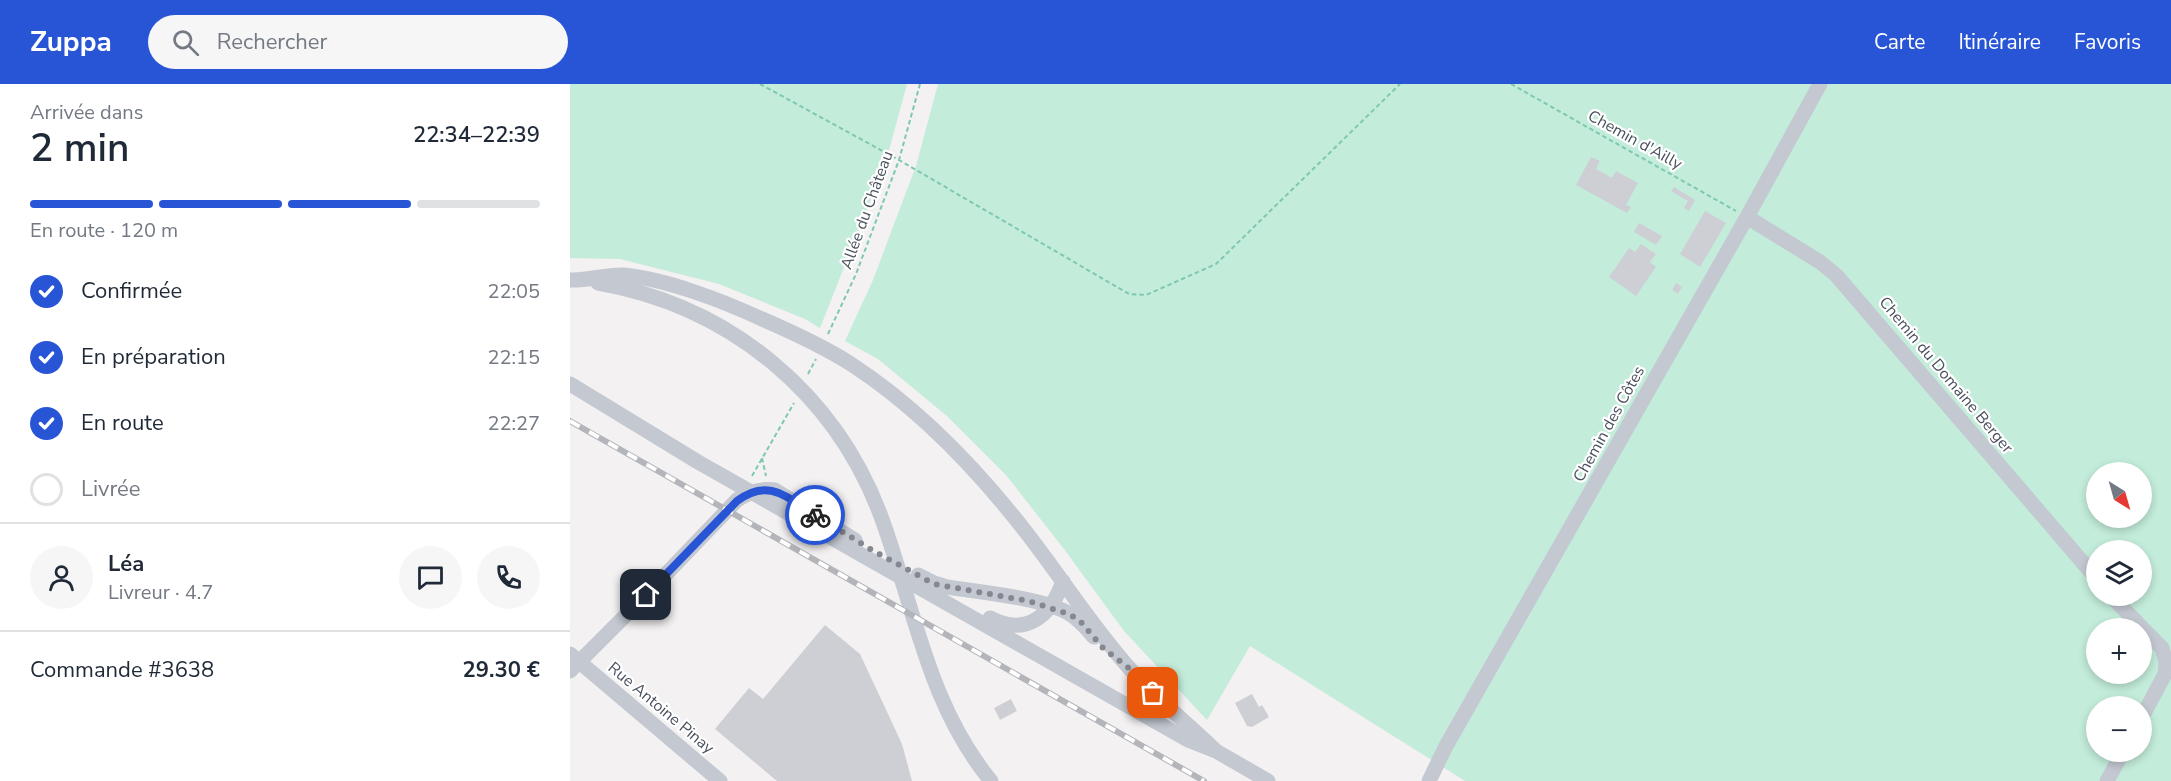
<!DOCTYPE html>
<html lang="fr">
<head>
<meta charset="utf-8">
<style>
	body { margin:0; font-family:"Nunito Sans",sans-serif; background:#f6f6f7; color:#1f2937; height:100vh; display:flex; flex-direction:column; font-size:22px; white-space:nowrap }
	* { box-sizing:border-box; margin:0 }
	p { font-size:20px; color:#747a83 }
	.icon { flex:none; width:33px; height:33px; fill:none; stroke:currentColor; stroke-width:2; stroke-linecap:round; stroke-linejoin:round }
	.map { position:relative; flex:1; overflow:hidden }
	.sheet { display:flex; flex-direction:column; background:#fff; width:570px }
	.sheet>* { flex:none }
	.needle { width:39px; rotate:143deg }
	.controls { position:absolute; left:1516px; top:378px; display:grid; gap:12px }
	.controls a { display:grid; place-items:center; width:66px; height:66px; border-radius:50%; background:#fff; box-shadow:0 3px 9px #0003; font-size:30px }
	.pin { position:absolute; display:grid; place-items:center; width:51px; height:51px; color:#fff; margin:-26px; border-radius:12px; box-shadow:0 3px 9px #0006 }
	.courier { position:absolute; display:grid; place-items:center; width:60px; height:60px; margin:-30px; border:4px solid #2855d6; border-radius:50%; background:#fff; color:#222; box-shadow:0 2px 8px #0007 }
	.overview em { font-style:normal; font-weight:600 }
	.overview div { display:flex; flex-direction:column-reverse }
	.overview { display:flex; align-items:center; justify-content:space-between; height:102px; padding:0 30px }
	h1 { font-size:39px; font-weight:600; line-height:45px }
	.bar { display:grid; grid-template-columns:repeat(4,1fr); gap:9px 6px; align-content:center; height:72px; padding:0 30px }
	.bar i { height:8px; border-radius:4px; background:#e0e1e3 }
	.bar .selected { background:#2855d6 }
	.bar p { grid-column:span 4 }
	.line { display:flex; align-items:center; gap:15px; padding:0 30px; border-top:2px solid #e0e1e3 }
	.line div { flex:1 }
	.round { display:grid; place-items:center; flex:none; width:63px; height:63px; border-radius:32px; background:#f6f6f7 }
	ol { padding:0 30px; list-style:none }
	li { display:flex; align-items:center; gap:18px; height:66px }
	li p { margin-inline-start:auto }
	li .icon { padding:6px; border-radius:50%; background:#2855d6; color:#fff; stroke-width:4 }
	li:last-child { color:#747a83 }
	li i { width:33px; height:33px; border:3px solid #e0e1e3; border-radius:50% }
	header { display:flex; align-items:center; gap:36px; box-sizing:border-box; height:84px; padding:0 30px; background:#2855d6; color:#fff }
	header strong { font-size:28px }
	nav { display:flex; gap:33px; margin-inline-start:auto; font-size:21px }
	.search { width:420px; height:54px; background:#f6f6f7; display:flex; align-items:center; gap:15px; box-sizing:border-box; padding:0 21px; border-radius:33px; color:#747a83; font-size:22px }
	main { display:flex; flex:1; min-height:0 }
	.map>svg:first-child { display:block }
	.green { fill:#c3ecda; fill-rule:evenodd }
	.building { fill:#cecfd5 }
	.lines { fill:none; stroke-linecap:round; stroke-linejoin:round }
	.path { stroke:#7ec8b1; stroke-width:2; stroke-dasharray:4.5 3; stroke-linecap:butt }
	.minor { stroke:#c3c8d1; stroke-width:15 }
	.rail-casing { stroke:#b3b5ba; stroke-width:6 }
	.rail { stroke:#fff; stroke-width:4; stroke-dasharray:11; stroke-linecap:butt }
	.done { stroke:#858891; stroke-width:6; stroke-dasharray:0 10.8 }
	.route { stroke:#2855d6; stroke-width:8 }
	.labels { text-anchor:middle; dominant-baseline:central; stroke-width:4.5; stroke-linejoin:round; paint-order:stroke }
	.street-label { font-size:16px; fill:#4a505d; stroke:#fff }
</style>
</head>
<body>
<header>
<strong>Zuppa</strong>
<div class="search"><svg class="icon" aria-label="search" viewBox="0 0 24 24"><circle cx="10" cy="10" r="6"/><path d="M15 15l6 6"/></svg>Rechercher</div>
<nav><a>Carte</a><a>Itinéraire</a><a>Favoris</a></nav>
</header>
<main>
<section class="sheet">
<div class="overview"><div><h1>2 min</h1><p>Arrivée dans</p></div><em>22:34–22:39</em></div>
<div class="bar"><i class="selected"></i><i class="selected"></i><i class="selected"></i><i></i><p>En route · 120 m</p></div>
<ol>
<li><svg class="icon" aria-label="check" viewBox="0 0 24 24"><path d="M5 12l5 5 9-10"/></svg>Confirmée<p>22:05</p></li>
<li><svg class="icon" aria-label="check" viewBox="0 0 24 24"><path d="M5 12l5 5 9-10"/></svg>En préparation<p>22:15</p></li>
<li><svg class="icon" aria-label="check" viewBox="0 0 24 24"><path d="M5 12l5 5 9-10"/></svg>En route<p>22:27</p></li>
<li><i></i>Livrée</li>
</ol>
<div class="line" style="height:108px"><a class="round"><svg class="icon" aria-label="person" viewBox="0 0 24 24"><circle cx="12" cy="8" r="4"/><path d="M4 21q1-7 8-7t8 7"/></svg></a><div><b>Léa</b><p>Livreur · 4.7</p></div><a class="round"><svg class="icon" aria-label="chat" viewBox="0 0 24 24"><path d="M4 5h16v11H9l-5 4z"/></svg></a><a class="round"><svg class="icon" aria-label="phone" viewBox="0 0 24 24"><path d="M5 4h4l2 5-3 2q2 4 5 5l2-3 5 2v4C11 20 4 13 5 4z"/></svg></a></div>
<div class="line" style="height:78px"><div>Commande #3638</div><b>29.30 €</b></div>
</section>
<div class="map">
<svg width="1601" height="697" viewBox="0 0 1601 697">
	<rect width="100%" height="100%" fill="#f3f1f1"/>
	<path class="green" d="M 0,0 L 337,0 L 316,77 L 250,244 L 235,235 L 149,200 L 50,175 L 0,174 Z
		M 368,0 L 1601,0 L 1601,697 L 1537,697 L 1531,694 L 1529,697 L 895,697 L 680,562 L 637,636 L 554,547 L 494,465 L 436,391 L 377,332 L 308,275 L 275,257 L 303,196 L 346,82 ZM 1527,388 L 1572,388 L 1572,434 L 1527,434 ZM 1527,466 L 1572,466 L 1572,512 L 1527,512 ZM 1527,544 L 1572,544 L 1572,590 L 1527,590 ZM 1527,622 L 1572,622 L 1572,668 L 1527,668 Z"/>
	<path class="building" d="M 1021,73 L 1030,77 L 1026,85 L 1042,94 L 1046,87 L 1068,99 L 1056,121 L 1061,123 L 1057,129 L 1006,101 Z
		M 1104,103 L 1125,116 L 1119,127 L 1114,124 L 1118,117 L 1101,107 Z
		M 1135,127 L 1156,139 L 1130,183 L 1110,170 Z
		M 1069,139 L 1092,152 L 1086,161 L 1064,148 Z
		M 1071,160 L 1086,170 L 1080,178 L 1086,183 L 1066,212 L 1039,193 L 1059,164 L 1065,168 Z
		M 1106,199 L 1112,203 L 1108,210 L 1102,206 Z
		M 255,541 L 290,570 L 332,660 L 342,697 L 207,697 L 145,645 L 179,604 L 193,615 Z
		M 682,610 L 689,623 L 692,621 L 699,633 L 682,643 L 677,642 L 665,619 Z
		M 441,615 L 447,627 L 430,636 L 424,624 Z"/>
	<g class="lines">
		<path class="path" d="M 190,0 L 329,76 L 559,210 L 576,211 L 646,180 L 830,0
			M 941,0 L 1166,127
			M 258,250 L 286,190 L 329,76 L 350,0
			M 238,290 L 246,275
			M 192,374 L 196,392
			M 182,392 L 224,319"/>
		<path class="minor" d="M 1177,133 L 1250,178 L 1266,191 L 1527,495
			M 0,196 C 18,197 36,190 54,191 C 96,195 153,217 192,235 C 222,248 253,262 281,280 C 350,325 409,387 459,452 C 493,496 524,545 561,586 C 587,615 618,640 646,667
			M 28,199 C 161,222 268,311 313,438 C 345,527 359,622 421,697
			M 0,300 L 128,378 L 618,656 L 646,667 L 698,697
			M 348,491 L 364,499 L 377,503 C 409,508 474,514 500,530 C 510,536 517,545 524,553
			M 1541,512 L 1592,564 L 1596,578 L 1595,590 L 1572,633
			M 420,534 C 456,553 481,532 493,497
			M 0,570 L 150,697
			M 0,587 L 76,511 L 167,416 C 180,408 190,404 205,406 L 285,456
			M 859,697 L 876,662 L 1177,133 L 1250,0
			M 1537,697 L 1553,668"/>
		<g class="rail-casing">
			<path id="rail" d="M 0,337 L 634,697"/>
		</g>
		<use href="#rail" class="rail"/>
	</g>
	<g class="lines">
		<path class="done" d="M 245,431 L 302,466 L 364,500 L 458,517 L 499,530 L 510,537 L 533,564 L 560,585 L 583,609"/>
		<path class="route" d="M 76,511 L 167,417 C 199,393 217,414 245,431"/>
	</g>
	<g class="labels">
		<g class="street-label">
			<text transform="translate(1065 56) rotate(29)">Chemin d'Ailly</text>
			<text transform="translate(297 126) rotate(-70)">Allée du Château</text>
			<text transform="translate(1376 291) rotate(50)">Chemin du Domaine Berger</text>
			<text transform="translate(1039 340) rotate(-61)">Chemin des Côtes</text>
			<text transform="translate(91 624) rotate(40)">Rue Antoine Pinay</text>
		</g>
	</g>
</svg>
<div class="controls">
<a><svg class="needle" viewBox="-14 -14 28 28"><path d="M0-13l5 13h-10z" fill="#e53935"/><path d="M0 13l5-13h-10z" fill="#747a83"/></svg></a>
<a><svg class="icon" aria-label="layers" viewBox="0 0 24 24"><path d="M12 4l9 5-9 5-9-5zM3 14l9 5 9-5"/></svg></a>
<a>+</a>
<a>−</a>
</div>
<div class="pin" style="left:583px;top:609px;background:#ea580c"><svg class="icon" aria-label="bag" viewBox="0 0 24 24"><path d="M5 8h14l-1 12H6zM9 8a3 3 0 0 1 6 0"/></svg></div>
<div class="pin" style="left:76px;top:511px;background:#1f2937"><svg class="icon" aria-label="home" viewBox="0 0 24 24"><path d="M3 11l9-7 9 7M6 9v11h12V9"/></svg></div>
<div class="courier" style="left:245px;top:431px"><svg class="icon" aria-label="bike" viewBox="0 0 24 24"><circle cx="6" cy="16" r="4"/><circle cx="18" cy="16" r="4"/><path d="M6 16l4-8h5l3 8M10 8l3 8H6M13 5h3"/></svg></div>
</div>
</main>
</body>
</html>
